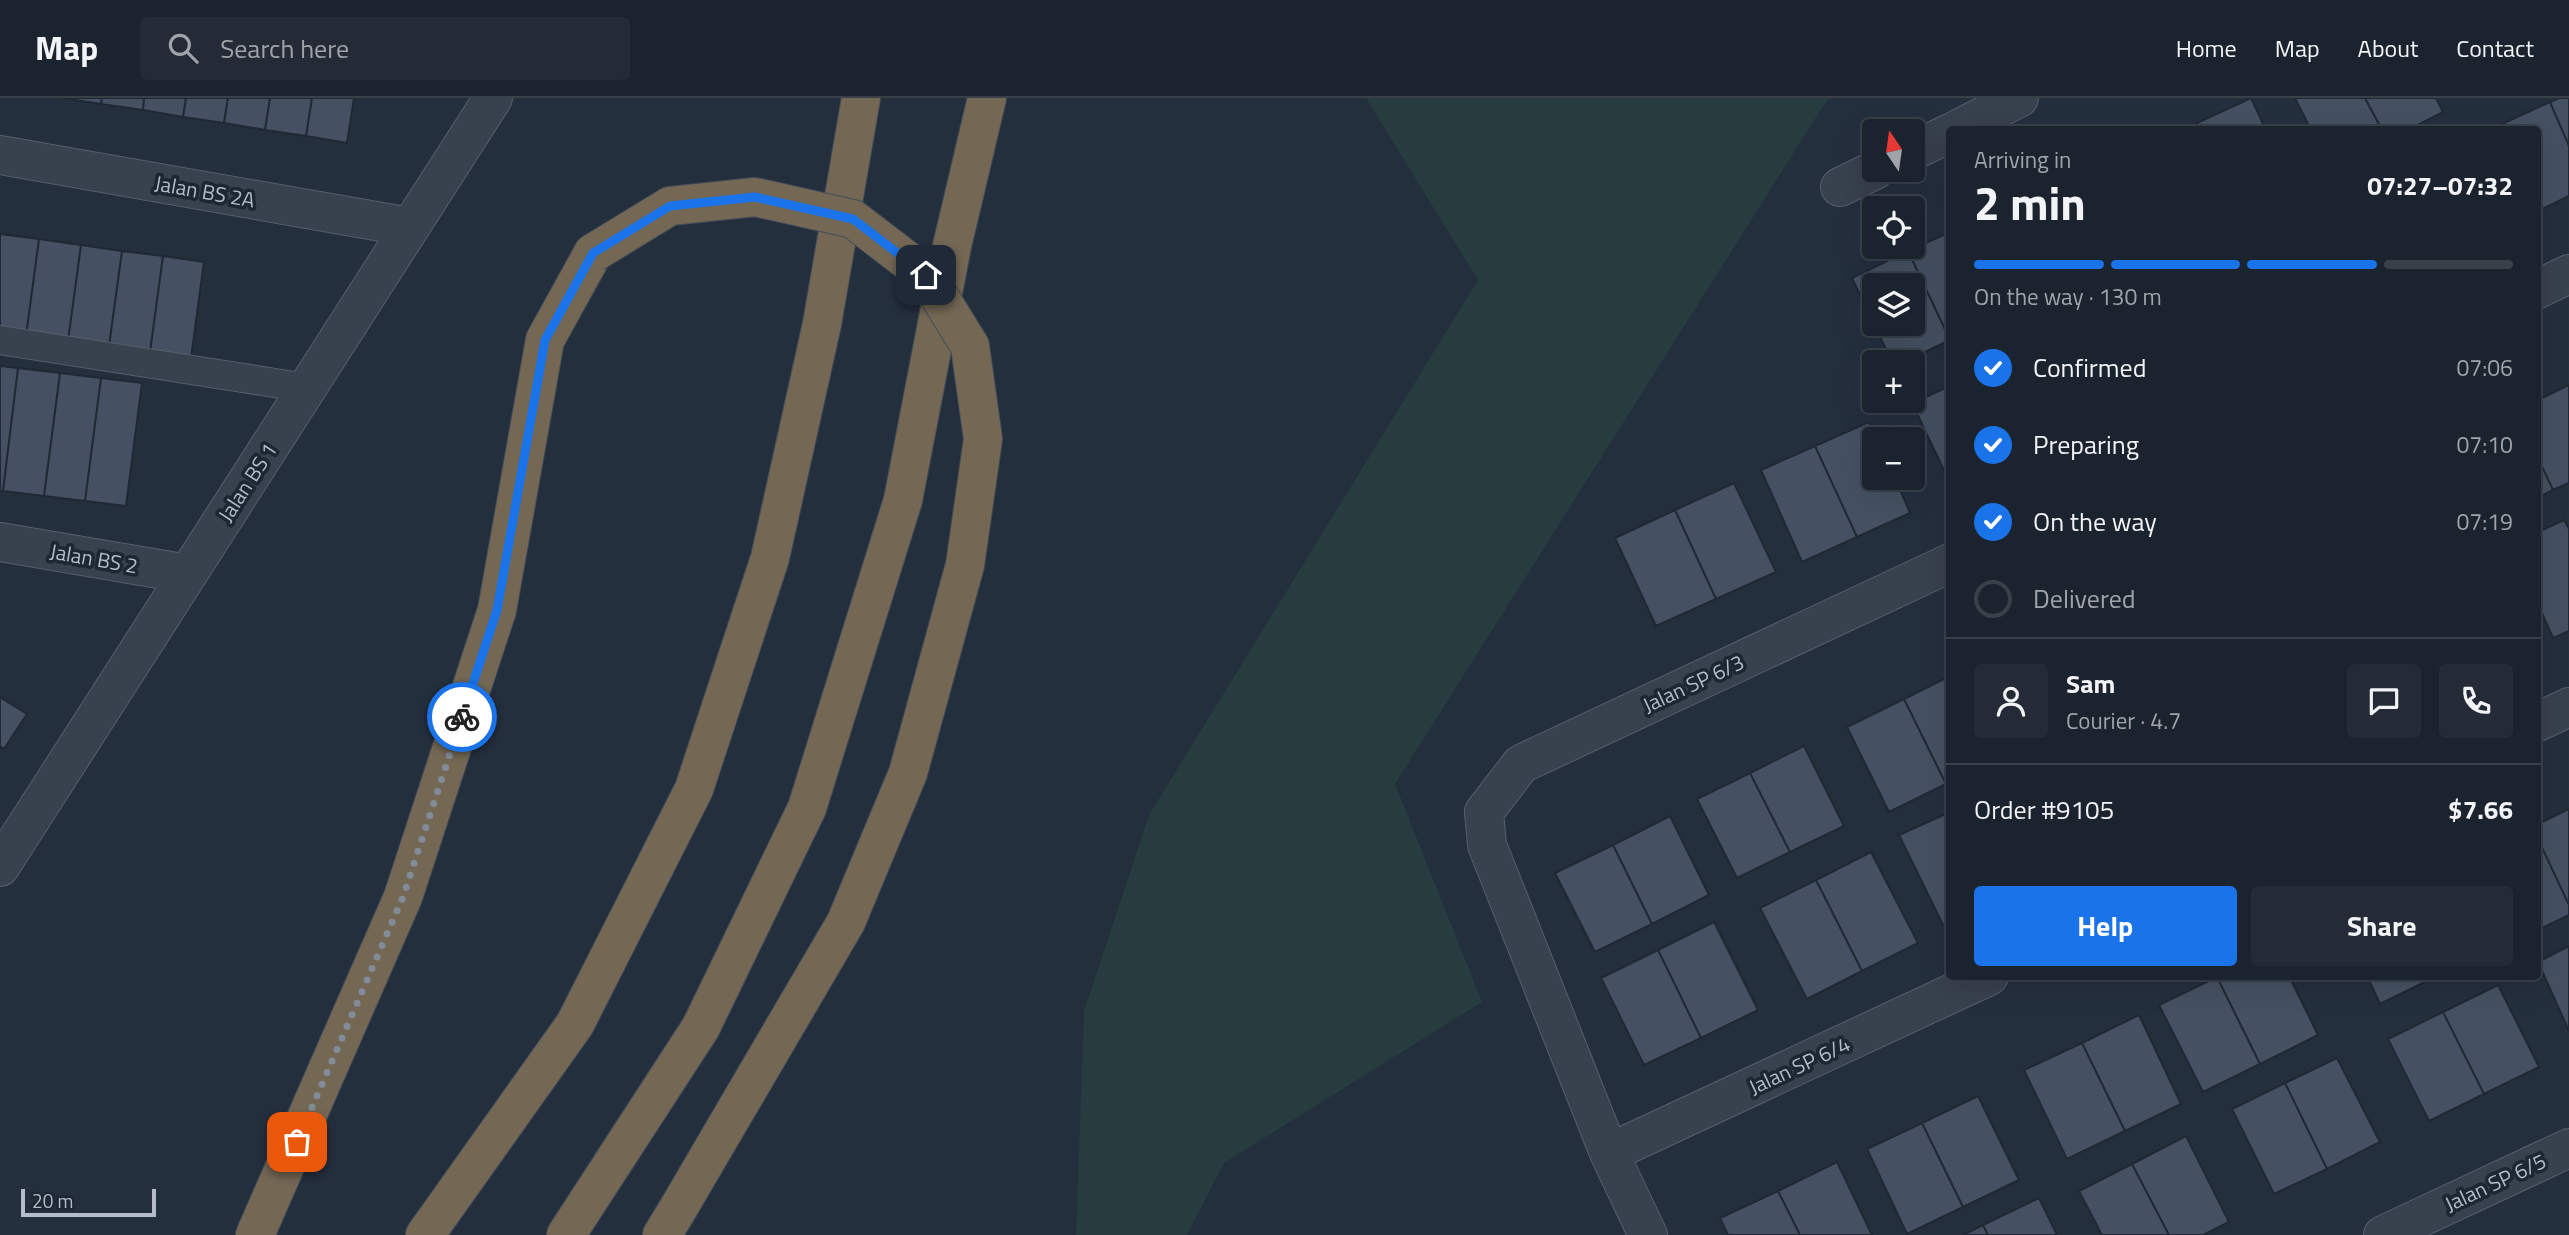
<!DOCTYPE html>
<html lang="en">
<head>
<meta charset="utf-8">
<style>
	body { margin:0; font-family:"Titillium Web",sans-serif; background:#242b36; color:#f1f3f6; height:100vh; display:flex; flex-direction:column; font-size:26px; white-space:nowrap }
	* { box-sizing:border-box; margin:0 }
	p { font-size:23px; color:#a0a4aa }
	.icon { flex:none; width:38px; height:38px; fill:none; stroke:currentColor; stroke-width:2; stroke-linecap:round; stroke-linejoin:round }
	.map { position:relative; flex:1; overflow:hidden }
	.sheet { position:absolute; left:1946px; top:28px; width:595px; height:854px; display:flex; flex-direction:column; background:#1b232e; border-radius:7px; box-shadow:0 7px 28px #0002,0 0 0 2px #39404a }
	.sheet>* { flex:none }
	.needle { width:46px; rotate:347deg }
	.controls { position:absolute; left:1862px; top:21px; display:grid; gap:14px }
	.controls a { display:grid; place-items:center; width:63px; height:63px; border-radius:7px; background:#1b232e; box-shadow:0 7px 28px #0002,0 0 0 2px #39404a; font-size:35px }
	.scale { position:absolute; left:21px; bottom:18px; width:135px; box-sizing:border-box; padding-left:7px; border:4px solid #b4bcc9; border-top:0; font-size:19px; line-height:24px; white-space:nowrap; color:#b4bcc9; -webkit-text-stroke:5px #1d2633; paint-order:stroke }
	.pin { position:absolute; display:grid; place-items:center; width:60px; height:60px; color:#fff; margin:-30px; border-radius:14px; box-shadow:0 4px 10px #0006 }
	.courier { position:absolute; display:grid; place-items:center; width:70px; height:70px; margin:-35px; border:5px solid #1a73e8; border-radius:50%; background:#fff; color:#222; box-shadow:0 2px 9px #0007 }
	.headline em { font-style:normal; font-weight:700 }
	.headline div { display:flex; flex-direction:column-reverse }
	.headline { display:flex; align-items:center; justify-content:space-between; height:119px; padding:0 28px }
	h1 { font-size:46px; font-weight:700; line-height:52px }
	.bar { display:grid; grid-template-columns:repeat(4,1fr); gap:10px 7px; align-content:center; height:84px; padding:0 28px }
	.bar i { height:9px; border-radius:5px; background:#39404a }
	.bar .selected { background:#1a73e8 }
	.bar p { grid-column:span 4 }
	.line { display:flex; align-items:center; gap:18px; padding:0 28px; border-top:2px solid #39404a }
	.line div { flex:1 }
	.round { display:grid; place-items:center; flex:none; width:74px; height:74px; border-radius:7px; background:#242b36 }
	ol { padding:0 28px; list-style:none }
	li { display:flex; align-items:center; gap:21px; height:77px }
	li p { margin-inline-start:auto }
	li .icon { padding:7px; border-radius:50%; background:#1a73e8; color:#fff; stroke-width:4 }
	li:last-child { color:#a0a4aa }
	li i { width:38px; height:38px; border:4px solid #39404a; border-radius:50% }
	.cta { display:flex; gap:14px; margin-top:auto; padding:14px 28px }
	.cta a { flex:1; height:80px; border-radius:7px; background:#1a73e8; color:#fff; font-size:28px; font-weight:700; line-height:80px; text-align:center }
	.cta a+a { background:#242b36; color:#f1f3f6 }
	header { display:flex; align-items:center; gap:42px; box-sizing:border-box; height:98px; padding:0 35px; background:#1b232e; border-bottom:2px solid #39404a }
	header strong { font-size:33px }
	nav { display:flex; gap:38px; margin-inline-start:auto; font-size:24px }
	.search { width:490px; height:63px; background:#242b36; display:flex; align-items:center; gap:18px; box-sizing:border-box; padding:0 24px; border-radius:7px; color:#a0a4aa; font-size:26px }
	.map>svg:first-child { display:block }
	.green { fill:#263c3f }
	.building { fill:#455162; stroke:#1f2835; stroke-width:2; fill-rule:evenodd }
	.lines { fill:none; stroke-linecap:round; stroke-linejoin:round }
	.service-casing { stroke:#565f6c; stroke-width:30 }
	.minor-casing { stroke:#565f6c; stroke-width:40 }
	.motorway-casing { stroke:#434c59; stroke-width:40 }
	.service { stroke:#38414e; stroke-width:28 }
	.minor { stroke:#38414e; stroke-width:38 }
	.motorway { stroke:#746855; stroke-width:38 }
	.motorway-bridge-casing { stroke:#434c59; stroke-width:40; stroke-linecap:butt }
	.motorway-bridge { stroke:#746855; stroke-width:38 }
	.done { stroke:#828b98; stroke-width:7; stroke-dasharray:0 12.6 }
	.route { stroke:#1a73e8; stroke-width:9 }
	.labels { text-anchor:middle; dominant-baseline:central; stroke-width:7; stroke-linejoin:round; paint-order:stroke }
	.street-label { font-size:21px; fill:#b4bcc9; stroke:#1d2633 }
</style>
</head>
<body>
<header>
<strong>Map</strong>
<div class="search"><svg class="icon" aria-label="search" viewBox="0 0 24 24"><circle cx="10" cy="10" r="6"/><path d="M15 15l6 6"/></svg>Search here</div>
<nav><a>Home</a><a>Map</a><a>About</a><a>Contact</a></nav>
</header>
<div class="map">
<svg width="2569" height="1137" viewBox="0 0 2569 1137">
	<rect width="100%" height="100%" fill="#242f3e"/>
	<path class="green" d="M 1366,0 L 1832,0 L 1827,2 L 1395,686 L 1482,904 L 1224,1065 L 1187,1137 L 1076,1137 L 1084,913 L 1149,717 L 1478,182 Z"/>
	<path class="building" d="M 63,0 L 102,0 L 101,6 Z
		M 102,0 L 144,0 L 143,12 L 101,6 Z
		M 144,0 L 186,0 L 183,19 L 143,12 Z
		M 186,0 L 228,0 L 224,25 L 183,19 Z
		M 228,0 L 270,0 L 265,32 L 224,25 Z
		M 270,0 L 312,0 L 306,38 L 265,32 Z
		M 312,0 L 354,0 L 347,45 L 306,38 Z
		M 2251,0 L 2266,32 L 2200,32 L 2197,25 Z
		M 2295,0 L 2365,0 L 2382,32 L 2311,32 Z
		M 2365,0 L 2436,0 L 2443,14 L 2408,32 L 2382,32 Z
		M 2559,0 L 2569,0 L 2569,48 L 2550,4 Z
		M 2550,4 L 2569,48 L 2569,98 L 2538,113 L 2538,32 L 2491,31 Z
		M 1950,134 L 1950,242 L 1908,153 Z
		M 0,136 L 39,141 L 26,238 L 0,234 Z
		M 39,141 L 81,147 L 68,243 L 26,238 Z
		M 81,147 L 122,153 L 109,248 L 68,243 Z
		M 122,153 L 163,158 L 150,254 L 109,248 Z
		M 1908,153 L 1950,242 L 1904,264 L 1892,264 L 1852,180 ZM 1874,187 L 1913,187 L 1913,226 L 1874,226 Z
		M 163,158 L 204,164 L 191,260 L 150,254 Z
		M 0,268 L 18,270 L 3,393 L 0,393 Z
		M 18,270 L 60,275 L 44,398 L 3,393 Z
		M 60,275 L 101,280 L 85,403 L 44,398 Z
		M 101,280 L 142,285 L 126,408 L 85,403 Z
		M 2569,287 L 2569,385 L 2553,392 L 2538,360 L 2538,302 Z
		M 1950,288 L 1950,385 L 1912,305 Z
		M 1869,324 L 1877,341 L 1874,341 L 1874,380 L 1895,380 L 1910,415 L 1857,439 L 1815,348 Z
		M 1815,348 L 1857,439 L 1802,464 L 1761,372 Z
		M 2538,360 L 2553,392 L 2538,400 Z
		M 1734,385 L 1776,474 L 1716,501 L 1675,412 Z
		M 1675,412 L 1716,501 L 1656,528 L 1615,440 Z
		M 2564,422 L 2569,431 L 2569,533 L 2553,540 L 2538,506 L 2538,434 Z
		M 1950,578 L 1950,684 L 1946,686 L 1904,601 Z
		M 0,599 L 27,616 L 4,651 L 0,648 Z
		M 1904,601 L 1946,686 L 1889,714 L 1847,629 Z
		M 1804,648 L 1844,728 L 1790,754 L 1750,675 Z
		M 1750,675 L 1790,754 L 1737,780 L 1697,701 Z
		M 2569,711 L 2569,807 L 2538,741 L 2538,726 Z
		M 1950,714 L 1950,824 L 1943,827 L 1899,737 Z
		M 1670,718 L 1709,797 L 1652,826 L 1613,747 Z
		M 2538,741 L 2569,807 L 2569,817 L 2538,832 Z
		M 1613,747 L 1652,826 L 1595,854 L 1555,775 Z
		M 1871,754 L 1918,845 L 1862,873 L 1816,782 Z
		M 1816,782 L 1862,873 L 1807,901 L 1760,810 Z
		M 1714,824 L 1758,912 L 1701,940 L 1658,852 Z
		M 2569,848 L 2569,933 L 2538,864 Z
		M 1658,852 L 1701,940 L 1644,967 L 1601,880 Z
		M 2289,878 L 2318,937 L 2260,966 L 2217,879 Z
		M 2367,878 L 2437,878 L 2380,906 Z
		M 2217,879 L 2260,966 L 2203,994 L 2159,907 Z
		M 2498,887 L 2539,969 L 2484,996 L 2443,914 Z
		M 2443,914 L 2484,996 L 2429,1023 L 2388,941 Z
		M 2139,917 L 2181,1006 L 2125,1033 L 2082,945 Z
		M 2082,945 L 2125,1033 L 2067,1061 L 2024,972 Z
		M 2337,960 L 2380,1044 L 2327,1071 L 2285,985 Z
		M 2285,985 L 2327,1071 L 2274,1096 L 2232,1011 Z
		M 1978,998 L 2019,1082 L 1963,1109 L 1922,1025 Z
		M 1922,1025 L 1963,1109 L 1907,1136 L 1867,1051 Z
		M 2186,1038 L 2229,1124 L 2203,1137 L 2169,1137 L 2132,1066 Z
		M 1837,1064 L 1872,1137 L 1800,1137 L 1778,1093 Z
		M 2132,1066 L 2169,1137 L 2102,1137 L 2079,1093 Z
		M 1778,1093 L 1800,1137 L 1728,1137 L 1720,1120 Z
		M 2039,1100 L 2057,1137 L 1988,1137 L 1983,1127 Z
		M 1983,1127 L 1988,1137 L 1963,1137 Z"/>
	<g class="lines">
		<g class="service-casing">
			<path id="service" d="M 0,242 L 307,290"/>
		</g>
		<g class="minor-casing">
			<path id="minor" d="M 1956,32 L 2019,0
				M 1913,53 L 1950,35
				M 0,57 L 410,129
				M 1840,89 L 1875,72
				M 2538,191 L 2569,176
				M 0,444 L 188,476
				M 2538,624 L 2569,609
				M 0,769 L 493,0
				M 1609,1055 L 1989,878
				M 1648,1137 L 1609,1055 L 1487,747 L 1484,714 L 1521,666 L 1950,465
				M 2383,1137 L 2569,1050"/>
		</g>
		<g class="motorway-casing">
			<path id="motorway" d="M 255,1137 L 403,799 L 497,512 L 545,242 L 593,155
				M 425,1137 L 575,926 L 694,691 L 770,460 L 822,226 L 861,0
				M 566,1137 L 701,929 L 807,710 L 903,402 L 952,148 L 987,0
				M 662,1137 L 679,1109"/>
		</g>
		<use href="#service" class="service"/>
		<use href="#minor" class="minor"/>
		<use href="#motorway" class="motorway"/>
		<g class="motorway-bridge-casing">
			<path id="motorway-bridge" d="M 593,155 L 670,108 L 755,99 L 853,121 L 926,177 L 970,248 L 983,341 L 965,467 L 908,675 L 846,824 L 679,1109"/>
		</g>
		<use href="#motorway-bridge" class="motorway-bridge"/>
	</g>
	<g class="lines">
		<path class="done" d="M 297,1044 L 403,799 L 462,619"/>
		<path class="route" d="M 462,619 L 497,512 L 545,242 L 593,155 L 670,108 L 755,99 L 853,121 L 926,177"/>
	</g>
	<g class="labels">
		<g class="street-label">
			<text transform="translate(205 93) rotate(10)">Jalan BS 2A</text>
			<text transform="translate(247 384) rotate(-57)">Jalan BS 1</text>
			<text transform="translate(94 460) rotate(10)">Jalan BS 2</text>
			<text transform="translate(1693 585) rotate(-25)">Jalan SP 6/3</text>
			<text transform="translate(1799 967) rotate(-25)">Jalan SP 6/4</text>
			<text transform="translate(2495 1084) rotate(-25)">Jalan SP 6/5</text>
		</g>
	</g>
</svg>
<div class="controls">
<a><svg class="needle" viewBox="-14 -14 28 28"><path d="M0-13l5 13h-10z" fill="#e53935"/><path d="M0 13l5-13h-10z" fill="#a0a4aa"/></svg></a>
<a><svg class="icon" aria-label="locate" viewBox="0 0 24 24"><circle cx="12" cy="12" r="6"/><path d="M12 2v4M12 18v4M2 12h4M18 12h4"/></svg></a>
<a><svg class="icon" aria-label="layers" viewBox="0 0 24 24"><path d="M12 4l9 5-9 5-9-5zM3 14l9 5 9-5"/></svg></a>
<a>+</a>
<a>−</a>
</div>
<div class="scale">20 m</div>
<div class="pin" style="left:297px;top:1044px;background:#ea580c"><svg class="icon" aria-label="bag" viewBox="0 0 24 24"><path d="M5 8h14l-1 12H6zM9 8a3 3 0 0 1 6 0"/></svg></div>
<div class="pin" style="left:926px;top:177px;background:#1f2937"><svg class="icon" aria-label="home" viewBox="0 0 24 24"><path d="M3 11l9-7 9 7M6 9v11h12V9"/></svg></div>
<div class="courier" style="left:462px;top:619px"><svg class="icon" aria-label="bike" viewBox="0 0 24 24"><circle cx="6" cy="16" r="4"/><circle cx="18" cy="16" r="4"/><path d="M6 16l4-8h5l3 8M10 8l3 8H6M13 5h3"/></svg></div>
<section class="sheet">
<div class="headline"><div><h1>2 min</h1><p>Arriving in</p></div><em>07:27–07:32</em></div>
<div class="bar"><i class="selected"></i><i class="selected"></i><i class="selected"></i><i></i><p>On the way · 130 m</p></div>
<ol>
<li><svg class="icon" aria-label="check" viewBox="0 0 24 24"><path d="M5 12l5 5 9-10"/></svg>Confirmed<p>07:06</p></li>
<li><svg class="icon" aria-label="check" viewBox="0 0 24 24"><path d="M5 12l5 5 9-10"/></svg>Preparing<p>07:10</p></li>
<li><svg class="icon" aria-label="check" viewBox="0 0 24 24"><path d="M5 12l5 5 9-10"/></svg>On the way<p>07:19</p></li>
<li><i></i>Delivered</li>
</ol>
<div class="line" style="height:126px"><a class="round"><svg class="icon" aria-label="person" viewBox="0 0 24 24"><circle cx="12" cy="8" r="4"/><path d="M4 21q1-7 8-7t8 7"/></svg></a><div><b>Sam</b><p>Courier · 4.7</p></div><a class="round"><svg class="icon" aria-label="chat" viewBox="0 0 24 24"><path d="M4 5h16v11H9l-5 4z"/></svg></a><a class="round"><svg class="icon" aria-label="phone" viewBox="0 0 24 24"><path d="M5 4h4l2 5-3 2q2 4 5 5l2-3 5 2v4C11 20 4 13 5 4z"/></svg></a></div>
<div class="line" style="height:91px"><div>Order #9105</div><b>$7.66</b></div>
<div class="cta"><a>Help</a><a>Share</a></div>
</section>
</div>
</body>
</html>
